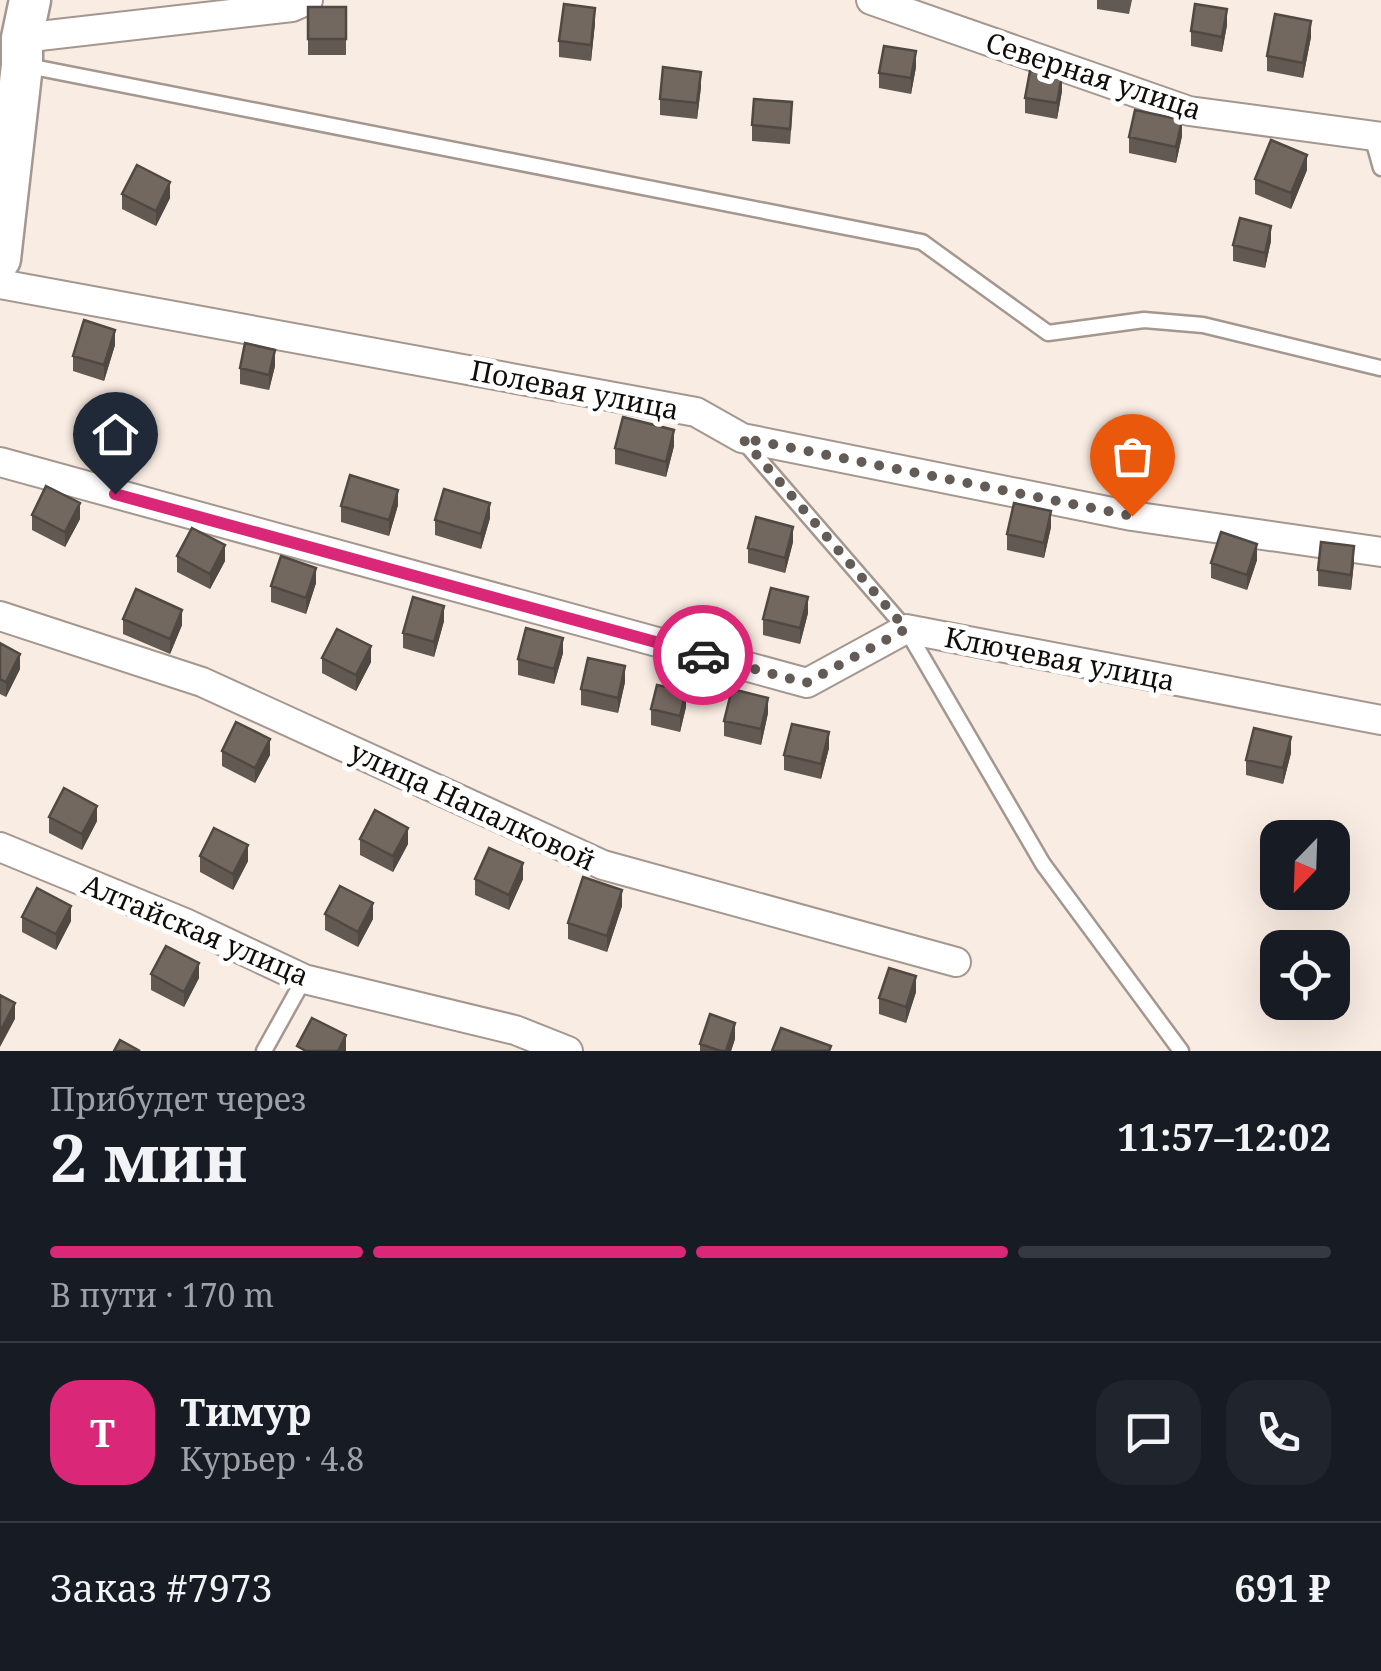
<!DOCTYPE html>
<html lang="ru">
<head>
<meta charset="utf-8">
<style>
	body { margin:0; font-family:"Noto Serif",serif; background:#20242c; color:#f1f3f6; height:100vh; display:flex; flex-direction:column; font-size:38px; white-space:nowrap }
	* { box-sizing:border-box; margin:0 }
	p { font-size:32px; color:#9ea1a6 }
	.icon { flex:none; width:55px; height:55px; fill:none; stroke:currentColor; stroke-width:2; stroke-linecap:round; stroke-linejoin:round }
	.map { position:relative; height:1051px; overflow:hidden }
	.panel { display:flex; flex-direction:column; background:#171b24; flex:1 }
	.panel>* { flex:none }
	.needle { width:65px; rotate:203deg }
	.buttons { position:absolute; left:1260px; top:820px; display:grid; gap:20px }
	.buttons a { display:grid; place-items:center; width:90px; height:90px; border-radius:20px; background:#171b24; box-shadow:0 10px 40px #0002; font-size:50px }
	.pin { position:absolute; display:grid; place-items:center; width:85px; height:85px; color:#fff; margin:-102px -42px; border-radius:50% 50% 50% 0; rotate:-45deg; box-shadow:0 0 10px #0007 }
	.pin .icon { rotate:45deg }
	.courier { position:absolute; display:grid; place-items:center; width:100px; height:100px; margin:-50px; border:8px solid #db2777; border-radius:50%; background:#fff; color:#222; box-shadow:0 2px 12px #0007 }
	.headline em { font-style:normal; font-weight:700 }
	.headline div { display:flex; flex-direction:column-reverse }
	.headline { display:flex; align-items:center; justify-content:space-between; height:170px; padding:0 50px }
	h1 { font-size:65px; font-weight:700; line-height:75px }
	.bar { display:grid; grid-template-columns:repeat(4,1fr); gap:15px 10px; align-content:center; height:120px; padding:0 50px }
	.bar i { height:12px; border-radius:8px; background:#363941 }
	.bar .active { background:#db2777 }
	.bar p { grid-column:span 4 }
	.line { display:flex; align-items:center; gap:25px; padding:0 50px; border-top:2px solid #363941 }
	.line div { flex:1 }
	.round { display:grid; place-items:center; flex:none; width:105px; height:105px; border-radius:30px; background:#20242c }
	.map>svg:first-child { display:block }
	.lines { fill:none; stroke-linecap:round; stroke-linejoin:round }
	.lane-casing { stroke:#a3978f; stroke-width:19 }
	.street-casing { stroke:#a3978f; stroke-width:32 }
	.secondary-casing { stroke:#a3978f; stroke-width:45 }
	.lane { stroke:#fff; stroke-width:14 }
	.street { stroke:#fff; stroke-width:28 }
	.secondary { stroke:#fff; stroke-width:40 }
	.wall { fill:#635953 }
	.shaded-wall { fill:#504943 }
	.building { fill:#736860; stroke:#504943; stroke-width:2.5 }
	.done { stroke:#625b56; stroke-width:10; stroke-dasharray:0 18 }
	.route { stroke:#db2777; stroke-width:12 }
	.labels { text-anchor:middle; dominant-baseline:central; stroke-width:10; stroke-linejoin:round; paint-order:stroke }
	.street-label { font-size:28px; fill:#110d0a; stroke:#fff }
</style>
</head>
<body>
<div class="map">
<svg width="1381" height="1051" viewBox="0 0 1381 1051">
	<rect width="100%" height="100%" fill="#f9ece3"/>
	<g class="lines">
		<g class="lane-casing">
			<path id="lane" d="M 23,65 L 922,242 L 1048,333 L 1144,320 L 1203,325 L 1380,368
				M 1372,136 L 1381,168
				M 745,443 L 906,629 L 1043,864 L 1181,1051
				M 264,1051 L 304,979"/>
		</g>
		<g class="street-casing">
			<path id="street" d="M 871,0 L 1189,111 L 1381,137
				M 22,38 L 292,7 L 308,0
				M 0,284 L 696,412 L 742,438 L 1132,516 L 1381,552
				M 0,462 L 807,683 L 906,629 L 1381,720
				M 0,616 L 202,682 L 603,865 L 956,962
				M 0,847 L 185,923 L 304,979 L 515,1030 L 568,1051"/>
		</g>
		<g class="secondary-casing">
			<path id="secondary" d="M 0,259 L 22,65 L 22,38 L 30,0"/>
		</g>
		<use href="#lane" class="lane"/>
		<use href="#street" class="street"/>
		<use href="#secondary" class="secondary"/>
	</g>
	<path class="wall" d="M 1097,0 L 1132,0 L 1129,14 L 1097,9 Z
		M 308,7 L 346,7 L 346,55 L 308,55 Z
		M 595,23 L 591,61 L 559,57 L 559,41 Z
		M 1227,25 L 1222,52 L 1191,46 L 1191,31 Z
		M 1311,37 L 1303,78 L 1267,71 L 1267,56 Z
		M 916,67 L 911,94 L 879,88 L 879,73 Z
		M 701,87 L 697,119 L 660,115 L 660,99 Z
		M 1062,91 L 1057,119 L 1025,113 L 1025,98 Z
		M 792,117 L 790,144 L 752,141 L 752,125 Z
		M 1182,136 L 1176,163 L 1129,153 L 1129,137 Z
		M 1307,170 L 1291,209 L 1255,194 L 1255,179 Z
		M 122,194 L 170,198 L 156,226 L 122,209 Z
		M 1271,241 L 1265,268 L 1233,261 L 1233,245 Z
		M 115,345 L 104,381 L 73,371 L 73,356 Z
		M 275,366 L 269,390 L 240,384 L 240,368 Z
		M 674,446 L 666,477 L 615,464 L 615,448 Z
		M 398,505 L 389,536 L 341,522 L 341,506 Z
		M 32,515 L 80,519 L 65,547 L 32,530 Z
		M 490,518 L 481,549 L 435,535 L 435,520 Z
		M 1051,527 L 1044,558 L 1007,550 L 1007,534 Z
		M 793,542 L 785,573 L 748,563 L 748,548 Z
		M 177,556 L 225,561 L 210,589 L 177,572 Z
		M 1257,560 L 1247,590 L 1211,578 L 1211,563 Z
		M 1354,562 L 1351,590 L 1318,586 L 1318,570 Z
		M 316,583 L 306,614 L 271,602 L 271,586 Z
		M 808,613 L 800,644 L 763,635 L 763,619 Z
		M 123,619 L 182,625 L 170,654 L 123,634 Z
		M 444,621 L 434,657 L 403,648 L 403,633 Z
		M 0,643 L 20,669 L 6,697 L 0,694 Z
		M 563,653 L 554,684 L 518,675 L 518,659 Z
		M 322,658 L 371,662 L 356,691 L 322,673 Z
		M 625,682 L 618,713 L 581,705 L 581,689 Z
		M 686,707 L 680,732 L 651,725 L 651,709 Z
		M 768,713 L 761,745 L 724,736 L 724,721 Z
		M 829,748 L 821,779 L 784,770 L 784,755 Z
		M 222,751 L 270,755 L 255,783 L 222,766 Z
		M 1291,753 L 1283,784 L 1246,775 L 1246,760 Z
		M 49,817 L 97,821 L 82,850 L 49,833 Z
		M 360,839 L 408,844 L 393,872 L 360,855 Z
		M 200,856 L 248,861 L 233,890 L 200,872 Z
		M 475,879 L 523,879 L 509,910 L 475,895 Z
		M 622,906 L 607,952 L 568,939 L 568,923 Z
		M 325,914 L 373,919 L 358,947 L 325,930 Z
		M 22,917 L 71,921 L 56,950 L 22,932 Z
		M 151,974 L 199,978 L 184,1007 L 151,990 Z
		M 916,992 L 906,1023 L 879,1014 L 879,998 Z
		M 735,1039 L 731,1051 L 700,1051 L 700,1044 Z"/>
	<path class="shaded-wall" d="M 595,8 L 595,23 L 591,61 L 591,45 Z
		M 1227,9 L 1227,25 L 1222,52 L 1222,37 Z
		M 1311,21 L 1311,37 L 1303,78 L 1303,63 Z
		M 916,51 L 916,67 L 911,94 L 911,78 Z
		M 701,72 L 701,87 L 697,119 L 697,103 Z
		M 1062,76 L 1062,91 L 1057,119 L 1057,103 Z
		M 1182,120 L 1182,136 L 1176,163 L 1176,147 Z
		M 1307,155 L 1307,170 L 1291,209 L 1291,193 Z
		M 170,182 L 170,198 L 156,226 L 156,211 Z
		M 1271,226 L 1271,241 L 1265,268 L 1265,253 Z
		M 115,330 L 115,345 L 104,381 L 104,365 Z
		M 275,350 L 275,366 L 269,390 L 269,375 Z
		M 674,430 L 674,446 L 666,477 L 666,462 Z
		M 398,490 L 398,505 L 389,536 L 389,520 Z
		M 80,503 L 80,519 L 65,547 L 65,532 Z
		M 490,503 L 490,518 L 481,549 L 481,534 Z
		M 1051,511 L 1051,527 L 1044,558 L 1044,543 Z
		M 793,527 L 793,542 L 785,573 L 785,558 Z
		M 1257,544 L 1257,560 L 1247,590 L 1247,575 Z
		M 225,545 L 225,561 L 210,589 L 210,574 Z
		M 1354,546 L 1354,562 L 1351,590 L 1351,575 Z
		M 316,568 L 316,583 L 306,614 L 306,598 Z
		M 808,597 L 808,613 L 800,644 L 800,628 Z
		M 444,606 L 444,621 L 434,657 L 434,642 Z
		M 182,610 L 182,625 L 170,654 L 170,639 Z
		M 563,638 L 563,653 L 554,684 L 554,669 Z
		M 371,646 L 371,662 L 356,691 L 356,675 Z
		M 20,654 L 20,669 L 6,697 L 6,682 Z
		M 625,666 L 625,682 L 618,713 L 618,698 Z
		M 686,691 L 686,707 L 680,732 L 680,716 Z
		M 768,698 L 768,713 L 761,745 L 761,729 Z
		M 829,732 L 829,748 L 821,779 L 821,764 Z
		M 1291,737 L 1291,753 L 1283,784 L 1283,768 Z
		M 270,739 L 270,755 L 255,783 L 255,768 Z
		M 97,806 L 97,821 L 82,850 L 82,834 Z
		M 408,828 L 408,844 L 393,872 L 393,856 Z
		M 248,845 L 248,861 L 233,890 L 233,874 Z
		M 523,863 L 523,879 L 509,910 L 509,895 Z
		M 622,890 L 622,906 L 607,952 L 607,936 Z
		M 373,903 L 373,919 L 358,947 L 358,932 Z
		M 71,906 L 71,921 L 56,950 L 56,934 Z
		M 199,963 L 199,978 L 184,1007 L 184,992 Z
		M 916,976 L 916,992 L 906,1023 L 906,1007 Z
		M 15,1003 L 15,1019 L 0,1047 L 0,1032 Z
		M 735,1023 L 735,1039 L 731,1051 L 726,1051 Z
		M 346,1035 L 346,1051 L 338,1051 Z"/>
	<path class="building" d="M 564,4 L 595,8 L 591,45 L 559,41 Z
		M 1195,4 L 1227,9 L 1222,37 L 1191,31 Z
		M 308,7 L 346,7 L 346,39 L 308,39 Z
		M 1275,14 L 1311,21 L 1303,63 L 1267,56 Z
		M 884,46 L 916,51 L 911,78 L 879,73 Z
		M 663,67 L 701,72 L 697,103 L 660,99 Z
		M 1030,71 L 1062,76 L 1057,103 L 1025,98 Z
		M 754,99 L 792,102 L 790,129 L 752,125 Z
		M 1135,110 L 1182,120 L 1176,147 L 1129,137 Z
		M 1271,140 L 1307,155 L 1291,193 L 1255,179 Z
		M 137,165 L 170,182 L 156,211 L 122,194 Z
		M 1240,218 L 1271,226 L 1265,253 L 1233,245 Z
		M 84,320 L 115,330 L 104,365 L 73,356 Z
		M 245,343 L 275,350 L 269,375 L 240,368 Z
		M 623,417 L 674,430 L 666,462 L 615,448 Z
		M 350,475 L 398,490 L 389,520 L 341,506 Z
		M 46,486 L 80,503 L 65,532 L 32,515 Z
		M 444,489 L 490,503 L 481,534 L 435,520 Z
		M 1014,503 L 1051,511 L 1044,543 L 1007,534 Z
		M 756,517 L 793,527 L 785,558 L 748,548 Z
		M 192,528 L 225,545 L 210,574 L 177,556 Z
		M 1221,532 L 1257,544 L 1247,575 L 1211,563 Z
		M 1321,542 L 1354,546 L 1351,575 L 1318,570 Z
		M 281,556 L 316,568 L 306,598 L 271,586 Z
		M 771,588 L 808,597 L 800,628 L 763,619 Z
		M 136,589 L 182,610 L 170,639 L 123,619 Z
		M 413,597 L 444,606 L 434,642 L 403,633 Z
		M 526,628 L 563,638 L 554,669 L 518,659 Z
		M 337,629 L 371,646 L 356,675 L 322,658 Z
		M 0,643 L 20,654 L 6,682 L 0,679 Z
		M 588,658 L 625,666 L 618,698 L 581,689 Z
		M 657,685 L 686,691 L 680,716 L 651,709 Z
		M 732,689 L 768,698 L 761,729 L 724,721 Z
		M 236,722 L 270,739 L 255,768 L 222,751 Z
		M 792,724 L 829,732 L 821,764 L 784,755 Z
		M 1254,728 L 1291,737 L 1283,768 L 1246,760 Z
		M 64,788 L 97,806 L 82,834 L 49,817 Z
		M 375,810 L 408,828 L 393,856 L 360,839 Z
		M 214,828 L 248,845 L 233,874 L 200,856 Z
		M 489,848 L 523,863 L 509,895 L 475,879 Z
		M 583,877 L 622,890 L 607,936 L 568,923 Z
		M 340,886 L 373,903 L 358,932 L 325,914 Z
		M 37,888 L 71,906 L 56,934 L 22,917 Z
		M 166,946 L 199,963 L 184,992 L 151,974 Z
		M 889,968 L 916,976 L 906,1007 L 879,998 Z
		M 0,995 L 15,1003 L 0,1032 Z
		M 710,1014 L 735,1023 L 726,1051 L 721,1051 L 700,1044 Z
		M 312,1018 L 346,1035 L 338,1051 L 306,1051 L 297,1046 Z
		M 781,1028 L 831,1046 L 829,1051 L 772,1051 Z
		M 120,1040 L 140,1051 L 114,1051 Z"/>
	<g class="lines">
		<path class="done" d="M 703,655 L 806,683 L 906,629 L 742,438 L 1132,516"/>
		<path class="route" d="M 115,494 L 703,655"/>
	</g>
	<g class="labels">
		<g class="street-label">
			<text transform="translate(1094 75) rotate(18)">Северная улица</text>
			<text transform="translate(575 389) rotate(11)">Полевая улица</text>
			<text transform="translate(1060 658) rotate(11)">Ключевая улица</text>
			<text transform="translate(473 805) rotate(25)">улица Напалковой</text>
			<text transform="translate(196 929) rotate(23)">Алтайская улица</text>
		</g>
	</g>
</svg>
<div class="buttons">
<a><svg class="needle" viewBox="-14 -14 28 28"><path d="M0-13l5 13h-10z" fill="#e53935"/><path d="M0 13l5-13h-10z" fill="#9ea1a6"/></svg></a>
<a><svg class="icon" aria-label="locate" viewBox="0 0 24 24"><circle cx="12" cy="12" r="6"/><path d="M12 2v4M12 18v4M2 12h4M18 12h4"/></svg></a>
</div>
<div class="pin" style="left:1132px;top:516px;background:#ea580c"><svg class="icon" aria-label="bag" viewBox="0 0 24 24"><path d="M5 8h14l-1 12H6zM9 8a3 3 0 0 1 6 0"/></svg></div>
<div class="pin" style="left:115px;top:494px;background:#1f2937"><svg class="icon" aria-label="home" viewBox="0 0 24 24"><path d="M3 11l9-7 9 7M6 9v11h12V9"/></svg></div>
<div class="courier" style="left:703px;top:655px"><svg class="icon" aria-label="car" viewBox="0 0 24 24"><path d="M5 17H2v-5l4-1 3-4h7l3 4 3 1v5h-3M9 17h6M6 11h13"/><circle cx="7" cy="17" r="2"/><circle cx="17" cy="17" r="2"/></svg></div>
</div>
<section class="panel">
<div class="headline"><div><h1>2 мин</h1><p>Прибудет через</p></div><em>11:57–12:02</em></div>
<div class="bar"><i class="active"></i><i class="active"></i><i class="active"></i><i></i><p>В пути · 170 m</p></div>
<div class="line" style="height:180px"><b class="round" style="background:#db2777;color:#fff">Т</b><div><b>Тимур</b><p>Курьер · 4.8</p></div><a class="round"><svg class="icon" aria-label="chat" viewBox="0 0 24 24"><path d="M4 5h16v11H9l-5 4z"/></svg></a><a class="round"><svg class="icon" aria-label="phone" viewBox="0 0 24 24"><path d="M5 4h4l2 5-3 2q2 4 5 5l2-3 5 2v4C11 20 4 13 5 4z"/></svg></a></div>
<div class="line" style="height:130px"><div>Заказ #7973</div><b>691 ₽</b></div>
</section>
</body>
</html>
